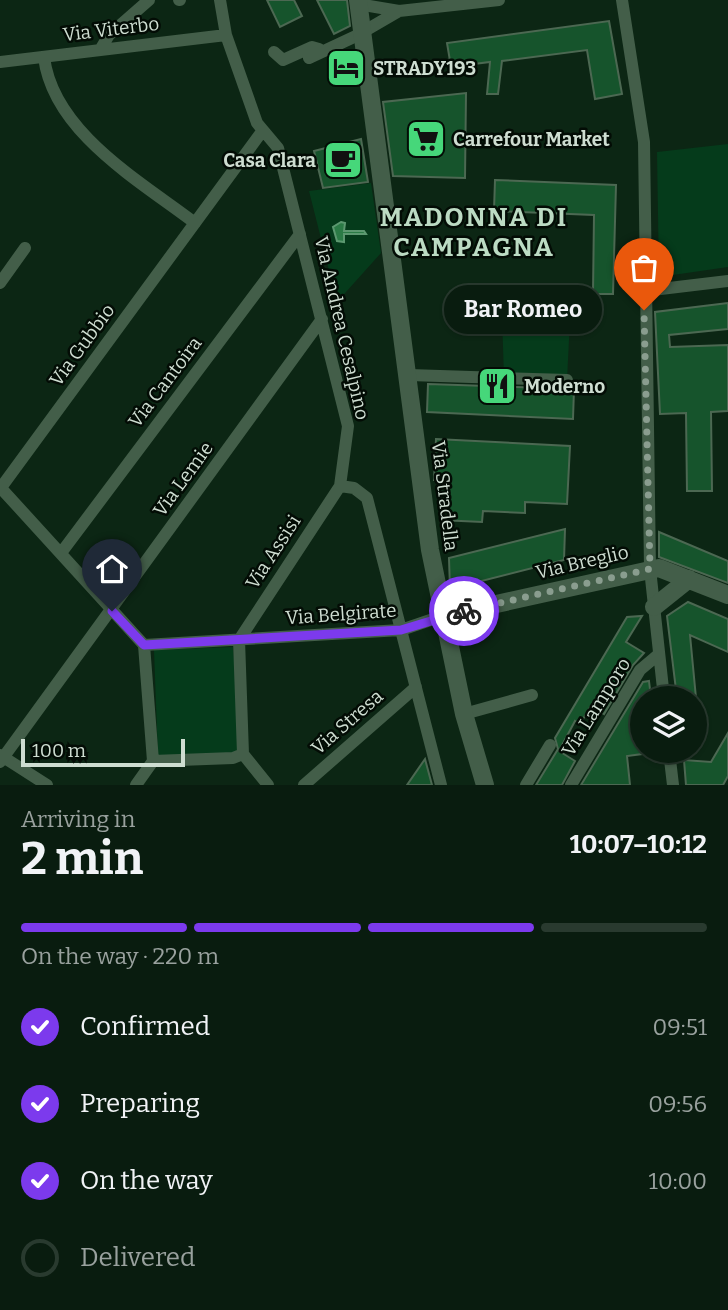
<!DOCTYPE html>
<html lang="en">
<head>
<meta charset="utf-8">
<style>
	body { margin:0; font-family:Bitter,serif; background:#122518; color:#f1f3f6; height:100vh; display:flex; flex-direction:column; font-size:26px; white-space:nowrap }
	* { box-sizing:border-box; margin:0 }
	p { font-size:23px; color:#99a19e }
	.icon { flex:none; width:38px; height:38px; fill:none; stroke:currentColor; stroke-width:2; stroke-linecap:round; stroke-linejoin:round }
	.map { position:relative; height:785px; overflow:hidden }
	.drawer { display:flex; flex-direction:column; background:#091c0f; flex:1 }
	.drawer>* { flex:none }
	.buttons { position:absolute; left:630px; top:686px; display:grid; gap:14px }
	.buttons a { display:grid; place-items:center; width:77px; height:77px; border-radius:50%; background:#091c0f; box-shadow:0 2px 5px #0004,0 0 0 2px #293a2f; font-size:35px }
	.scale { position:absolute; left:21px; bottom:18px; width:164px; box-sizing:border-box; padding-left:7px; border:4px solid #ceddd1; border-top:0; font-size:19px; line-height:24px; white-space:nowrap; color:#ceddd1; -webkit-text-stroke:5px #030c05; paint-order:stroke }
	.pin { position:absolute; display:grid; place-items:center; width:60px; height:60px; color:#fff; margin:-72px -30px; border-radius:50% 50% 50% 0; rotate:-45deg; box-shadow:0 0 7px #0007 }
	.pin .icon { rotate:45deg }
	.courier { position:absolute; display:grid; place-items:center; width:70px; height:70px; margin:-35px; border:5px solid #7c3aed; border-radius:50%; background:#fff; color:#222; box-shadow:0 2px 9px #0007 }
	.bubble { position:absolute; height:49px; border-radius:24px; background:#091c0f; box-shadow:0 2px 5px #0004,0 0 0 2px #293a2f; font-size:23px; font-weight:700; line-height:49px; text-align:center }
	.head em { font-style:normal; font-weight:700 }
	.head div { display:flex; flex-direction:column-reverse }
	.head { display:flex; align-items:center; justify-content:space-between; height:119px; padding:0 21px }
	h1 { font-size:46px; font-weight:700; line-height:52px }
	.bar { display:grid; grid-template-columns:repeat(4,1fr); gap:10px 7px; align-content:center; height:84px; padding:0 21px }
	.bar i { height:9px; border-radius:5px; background:#293a2f }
	.bar .active { background:#7c3aed }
	.bar p { grid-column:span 4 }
	ol { padding:0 21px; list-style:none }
	li { display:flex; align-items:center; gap:21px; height:77px }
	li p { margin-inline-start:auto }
	li .icon { padding:7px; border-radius:50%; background:#7c3aed; color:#fff; stroke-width:4 }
	li:last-child { color:#99a19e }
	li i { width:38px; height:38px; border:4px solid #293a2f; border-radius:50% }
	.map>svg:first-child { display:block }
	.green { fill:#053b1b }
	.water { fill:#2b7b46; stroke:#5c9870; stroke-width:2 }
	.building { fill:#16542c; stroke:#4c6852; stroke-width:2 }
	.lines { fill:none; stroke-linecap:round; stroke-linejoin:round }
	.street { stroke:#435e49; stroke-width:12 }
	.secondary { stroke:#435e49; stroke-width:18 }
	.done { stroke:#8a9d8f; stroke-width:7; stroke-dasharray:0 12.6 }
	.route { stroke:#7c3aed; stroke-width:9 }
	.labels { text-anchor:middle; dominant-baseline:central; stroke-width:5; stroke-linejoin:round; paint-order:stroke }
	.street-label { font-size:19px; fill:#ceddd1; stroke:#030c05 }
	.poi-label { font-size:19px; font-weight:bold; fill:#ceddd1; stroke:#030c05; text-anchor:start }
	.district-label { font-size:26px; font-weight:bold; letter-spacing:2px; fill:#bcdbc3; stroke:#030c05 }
</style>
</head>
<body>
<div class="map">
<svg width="728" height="785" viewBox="0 0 728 785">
	<rect width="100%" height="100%" fill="#0c2614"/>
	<path class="green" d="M 728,144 L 728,267 L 659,277 L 657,152 Z
		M 371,183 L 381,253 L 337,302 L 309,191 Z
		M 502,316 L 570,320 L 567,380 L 504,378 Z
		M 233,647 L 242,755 L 158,757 L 154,650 Z"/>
	<path class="water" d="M 341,222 L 345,223 L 344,231 L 364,231 L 366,234 L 344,234 L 344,242 L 337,241 L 333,227 Z"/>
	<path class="building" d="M 267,0 L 294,0 L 302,16 L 280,27 Z
		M 317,0 L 347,0 L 350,26 L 334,34 Z
		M 609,21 L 622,94 L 595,99 L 587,50 L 502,61 L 498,94 L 487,94 L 490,62 L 451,67 L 447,43 Z
		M 466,93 L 465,178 L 393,176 L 383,102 Z
		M 361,139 L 368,182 L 323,188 L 314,151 Z
		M 495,180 L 616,185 L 613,294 L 593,294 L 594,215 L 494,211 Z
		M 728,303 L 728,329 L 669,335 L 670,347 L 728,345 L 728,411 L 711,412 L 712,491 L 687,491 L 686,413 L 660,414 L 655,312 Z
		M 428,384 L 574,389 L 573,419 L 427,412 Z
		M 436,439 L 570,446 L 567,504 L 525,502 L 525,513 L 483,511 L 482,522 L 440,520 L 442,480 L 434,480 Z
		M 565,529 L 564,560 L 450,589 L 449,558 Z
		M 659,532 L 728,561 L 728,583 L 659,557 Z
		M 688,602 L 728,619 L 728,652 L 690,635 L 696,698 L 677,698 L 667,616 Z
		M 642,616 L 626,642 L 644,653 L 633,665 L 604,714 L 591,706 L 580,724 L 575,721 L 559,751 L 575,761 L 562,785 L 536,785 L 558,749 L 555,738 L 627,617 Z
		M 649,681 L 651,698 L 642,698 L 642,754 L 627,756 L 630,785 L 581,785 L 643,682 Z
		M 728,733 L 728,776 L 723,785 L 686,785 L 684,760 L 711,762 Z
		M 425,759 L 432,785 L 407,785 Z"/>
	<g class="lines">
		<path class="street" d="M 179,0 L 180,0
			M 220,0 L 226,35 L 257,123 L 278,148 L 348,426 L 340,486 L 239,640
			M 622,0 L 644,142 L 650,569 L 664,698
			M 358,4 L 399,11 L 499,0
			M 100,50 L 109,35 L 149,0
			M 274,52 L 283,60 L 312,47 L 319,49
			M 44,57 C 53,132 140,181 195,223
			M 309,58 L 356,36 L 399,11
			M 0,62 L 226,35
			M 0,283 L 25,248
			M 644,291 L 728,281
			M 409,375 L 567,380
			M 340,486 L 354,488 L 367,498 L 441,785
			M 0,487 L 144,645
			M 0,489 L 263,130
			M 61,553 L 300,234
			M 239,640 L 243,754 L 233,758 L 153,761 L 144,645 L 401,630 L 442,616
			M 464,714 L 532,695
			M 669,751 L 673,785
			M 243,754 L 268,785
			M 0,755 L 47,785
			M 0,762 L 322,319
			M 136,785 L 153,761
			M 304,785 L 416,687
			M 526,785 L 550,745
			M 571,785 L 640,670 L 659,654"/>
		<path class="secondary" d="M 358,0 L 430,550 L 464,714 L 485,785
			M 654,607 L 689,579
			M 442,616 L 659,568 L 728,595"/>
	</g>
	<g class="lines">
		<path class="done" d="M 464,611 L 650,569 L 644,310"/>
		<path class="route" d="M 112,611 L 144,645 L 401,630 L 464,611"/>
	</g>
	<defs>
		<g id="hotel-square" transform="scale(2.0125)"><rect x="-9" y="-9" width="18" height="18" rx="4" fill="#46d77a" stroke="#030c05"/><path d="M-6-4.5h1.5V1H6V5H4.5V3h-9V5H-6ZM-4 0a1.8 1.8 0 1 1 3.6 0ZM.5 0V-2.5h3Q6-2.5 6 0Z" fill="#111"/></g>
		<g id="supermarket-square" transform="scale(2.0125)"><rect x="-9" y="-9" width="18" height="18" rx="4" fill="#46d77a" stroke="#030c05"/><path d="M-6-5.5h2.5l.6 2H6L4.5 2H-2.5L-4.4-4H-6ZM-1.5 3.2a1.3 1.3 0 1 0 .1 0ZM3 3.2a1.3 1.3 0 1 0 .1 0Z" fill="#111"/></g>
		<g id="cafe-square" transform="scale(2.0125)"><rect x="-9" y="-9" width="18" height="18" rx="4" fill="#46d77a" stroke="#030c05"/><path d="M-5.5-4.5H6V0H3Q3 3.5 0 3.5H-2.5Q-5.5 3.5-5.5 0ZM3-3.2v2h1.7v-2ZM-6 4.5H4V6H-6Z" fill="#111"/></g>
		<g id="restaurant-square" transform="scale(2.0125)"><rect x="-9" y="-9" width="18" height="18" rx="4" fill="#46d77a" stroke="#030c05"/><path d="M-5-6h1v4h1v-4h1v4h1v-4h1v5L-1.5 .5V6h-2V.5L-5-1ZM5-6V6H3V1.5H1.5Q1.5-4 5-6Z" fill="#111"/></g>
	</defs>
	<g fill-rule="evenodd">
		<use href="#hotel-square" x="346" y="68"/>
		<use href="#supermarket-square" x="426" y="139"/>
		<use href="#cafe-square" x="343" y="160"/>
		<use href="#restaurant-square" x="497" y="386"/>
	</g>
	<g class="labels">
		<g class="street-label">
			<text transform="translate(111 29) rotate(-7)">Via Viterbo</text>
			<text transform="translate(342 328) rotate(77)">Via Andrea Cesalpino</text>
			<text transform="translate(82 345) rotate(-54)">Via Gubbio</text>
			<text transform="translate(165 382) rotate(-53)">Via Cantoira</text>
			<text transform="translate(183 479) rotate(-54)">Via Lemie</text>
			<text transform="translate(445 496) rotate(83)">Via Stradella</text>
			<text transform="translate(273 552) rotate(-57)">Via Assisi</text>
			<text transform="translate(582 562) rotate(-13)">Via Breglio</text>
			<text transform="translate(341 614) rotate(-4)">Via Belgirate</text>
			<text transform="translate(596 707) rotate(-58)">Via Lamporo</text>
			<text transform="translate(347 722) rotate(-41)">Via Stresa</text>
		</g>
		<g class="poi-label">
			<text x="373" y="68">STRADY193</text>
			<text x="453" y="139">Carrefour Market</text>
			<text x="316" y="160" text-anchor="end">Casa Clara</text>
			<text x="524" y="386">Moderno</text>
		</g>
		<g class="district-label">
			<text x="474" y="217">MADONNA DI<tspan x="474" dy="30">CAMPAGNA</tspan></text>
		</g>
	</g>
</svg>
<div class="buttons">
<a><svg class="icon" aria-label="layers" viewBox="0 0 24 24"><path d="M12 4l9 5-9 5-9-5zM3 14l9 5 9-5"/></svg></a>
</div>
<div class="scale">100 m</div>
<div class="pin" style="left:644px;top:310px;background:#ea580c"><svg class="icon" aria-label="bag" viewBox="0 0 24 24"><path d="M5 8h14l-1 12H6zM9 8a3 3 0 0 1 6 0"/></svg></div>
<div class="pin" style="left:112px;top:611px;background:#1f2937"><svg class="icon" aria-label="home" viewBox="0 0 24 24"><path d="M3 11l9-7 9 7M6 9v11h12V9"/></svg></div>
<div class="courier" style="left:464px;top:611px"><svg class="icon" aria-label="bike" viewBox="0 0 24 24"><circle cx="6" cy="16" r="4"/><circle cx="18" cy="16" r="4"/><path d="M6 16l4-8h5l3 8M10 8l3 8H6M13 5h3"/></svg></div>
<div class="bubble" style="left:444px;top:285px;width:158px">Bar Romeo</div>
</div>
<section class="drawer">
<div class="head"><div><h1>2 min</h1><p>Arriving in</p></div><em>10:07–10:12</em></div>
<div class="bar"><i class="active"></i><i class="active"></i><i class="active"></i><i></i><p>On the way · 220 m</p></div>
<ol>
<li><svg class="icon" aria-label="check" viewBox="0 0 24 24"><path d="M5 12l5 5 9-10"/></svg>Confirmed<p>09:51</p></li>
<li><svg class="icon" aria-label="check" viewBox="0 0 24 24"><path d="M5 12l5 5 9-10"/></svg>Preparing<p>09:56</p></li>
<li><svg class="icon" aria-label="check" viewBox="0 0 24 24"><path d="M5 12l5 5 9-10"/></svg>On the way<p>10:00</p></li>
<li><i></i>Delivered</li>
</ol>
</section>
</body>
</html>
